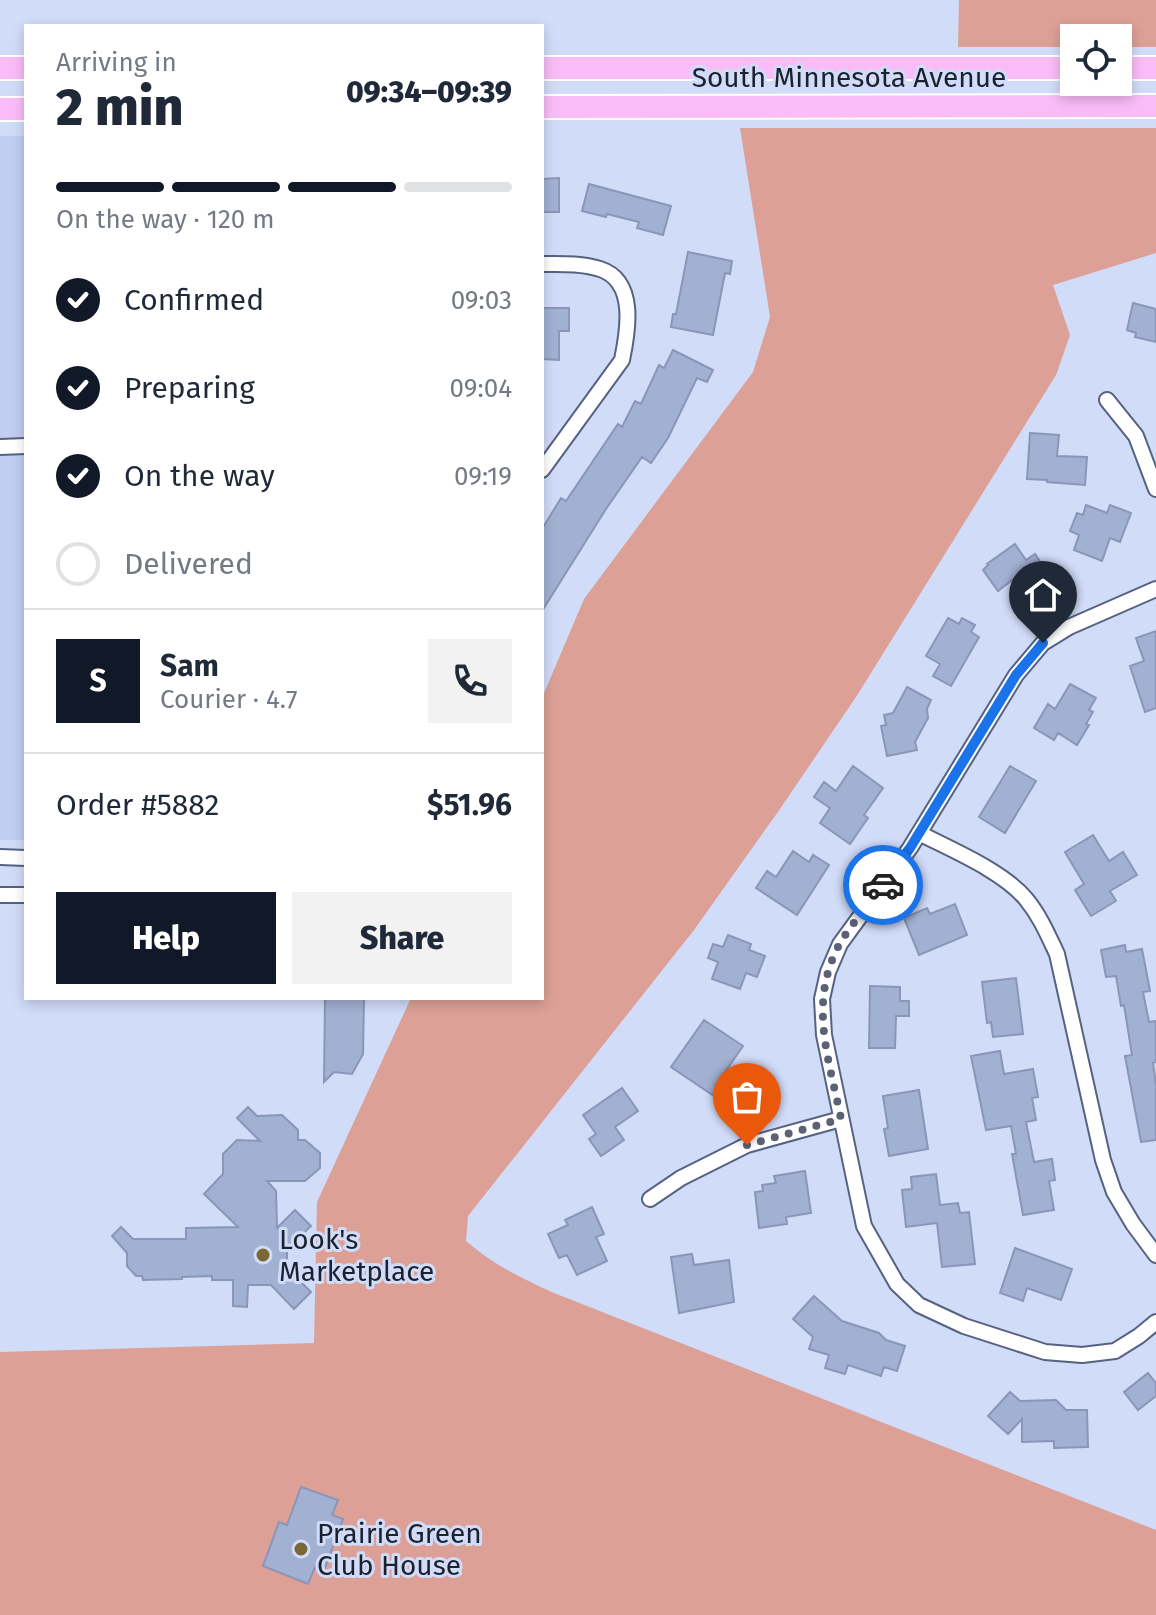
<!DOCTYPE html>
<html lang="en">
<head>
<meta charset="utf-8">
<style>
	body { margin:0; font-family:"Fira Sans",sans-serif; background:#f2f2f3; color:#1f2937; height:100vh; display:flex; flex-direction:column; font-size:30px; white-space:nowrap }
	* { box-sizing:border-box; margin:0 }
	p { font-size:26px; color:#747a83 }
	.icon { flex:none; width:44px; height:44px; fill:none; stroke:currentColor; stroke-width:2; stroke-linecap:round; stroke-linejoin:round }
	.map { position:relative; flex:1; overflow:hidden }
	.side { position:absolute; left:24px; top:24px; width:520px; height:976px; display:flex; flex-direction:column; background:#fff; border-radius:0px; box-shadow:0 4px 12px #0003 }
	.side>* { flex:none }
	.buttons { position:absolute; left:1060px; top:24px; display:grid; gap:16px }
	.buttons a { display:grid; place-items:center; width:72px; height:72px; border-radius:0px; background:#fff; box-shadow:0 4px 12px #0003; font-size:40px }
	.pin { position:absolute; display:grid; place-items:center; width:68px; height:68px; color:#fff; margin:-82px -34px; border-radius:50% 50% 50% 0; rotate:-45deg; box-shadow:0 0 8px #0007 }
	.pin .icon { rotate:45deg }
	.courier { position:absolute; display:grid; place-items:center; width:80px; height:80px; margin:-40px; border:6px solid #1a73e8; border-radius:50%; background:#fff; color:#222; box-shadow:0 2px 10px #0007 }
	.headline em { font-style:normal; font-weight:800 }
	.headline div { display:flex; flex-direction:column-reverse }
	.headline { display:flex; align-items:center; justify-content:space-between; height:136px; padding:0 32px }
	h1 { font-size:52px; font-weight:800; line-height:60px }
	.bar { display:grid; grid-template-columns:repeat(4,1fr); gap:12px 8px; align-content:center; height:96px; padding:0 32px }
	.bar i { height:10px; border-radius:6px; background:#e0e1e3 }
	.bar .on { background:#111827 }
	.bar p { grid-column:span 4 }
	.line { display:flex; align-items:center; gap:20px; padding:0 32px; border-top:2px solid #e0e1e3 }
	.line div { flex:1 }
	.round { display:grid; place-items:center; flex:none; width:84px; height:84px; border-radius:0px; background:#f2f2f3 }
	ol { padding:0 32px; list-style:none }
	li { display:flex; align-items:center; gap:24px; height:88px }
	li p { margin-inline-start:auto }
	li .icon { padding:8px; border-radius:50%; background:#111827; color:#fff; stroke-width:4 }
	li:last-child { color:#747a83 }
	li i { width:44px; height:44px; border:4px solid #e0e1e3; border-radius:50% }
	.action { display:flex; gap:16px; margin-top:auto; padding:16px 32px }
	.action a { flex:1; height:92px; border-radius:0px; background:#111827; color:#fff; font-size:32px; font-weight:800; line-height:92px; text-align:center }
	.action a+a { background:#f2f2f3; color:#1f2937 }
	.map>svg:first-child { display:block }
	.built { fill:#c1ceef }
	.green { fill:#dca097 }
	.building { fill:#a2b0d2; stroke:#8a96b7; stroke-width:2 }
	.lines { fill:none; stroke-linecap:round; stroke-linejoin:round }
	.minor-casing { stroke:#566281; stroke-width:18 }
	.primary-casing { stroke:#fff; stroke-width:26 }
	.minor { stroke:#fff; stroke-width:14 }
	.primary { stroke:#f9bcf7; stroke-width:22 }
	.done { stroke:#5b6275; stroke-width:8; stroke-dasharray:0 14.4 }
	.route { stroke:#1a73e8; stroke-width:10 }
	.poi-dot { fill:#7a6735; stroke:#d1dcf9; stroke-width:3 }
	.labels { text-anchor:middle; dominant-baseline:central; stroke-width:6; stroke-linejoin:round; paint-order:stroke }
	.street-label { font-size:28px; fill:#1c212e; stroke:#d1dcf9 }
	.poi-label { font-size:28px; fill:#1c212e; stroke:#d1dcf9; text-anchor:start }
</style>
</head>
<body>
<div class="map">
<svg width="1156" height="1615" viewBox="0 0 1156 1615">
	<rect width="100%" height="100%" fill="#d1dcf9"/>
	<path class="built" d="M 0,136 L 26,136 L 26,840 L 0,840 Z"/>
	<path class="green" d="M 959,0 L 1156,0 L 1156,47 L 1118,47 L 1118,38 L 1074,38 L 1074,47 L 958,47 Z
		M 740,128 L 1156,128 L 1156,253 L 1053,285 L 1070,335 L 1056,375 L 858,694 L 780,809 L 694,930 L 468,1216 L 466,1241 C 494,1265 521,1278 554,1293 L 1156,1530 L 1156,1615 L 0,1615 L 0,1352 L 314,1343 L 317,1202 L 411,998 L 542,998 L 542,698 L 584,599 L 753,372 L 770,317 Z"/>
	<path class="building" d="M 559,178 L 559,212 L 542,212 L 542,179 Z
		M 589,184 L 671,206 L 663,235 L 637,228 L 639,222 L 607,214 L 606,217 L 582,211 Z
		M 688,252 L 732,261 L 730,274 L 725,273 L 713,335 L 671,327 L 673,314 L 676,314 Z
		M 1133,303 L 1156,309 L 1156,342 L 1135,337 L 1136,333 L 1127,330 Z
		M 542,308 L 569,308 L 569,331 L 559,331 L 559,360 L 542,359 Z
		M 673,350 L 713,370 L 707,382 L 697,378 L 668,438 L 651,463 L 642,457 L 606,509 L 542,611 L 542,529 L 561,498 L 566,501 L 618,424 L 622,427 L 635,401 L 641,404 L 659,365 L 664,368 Z
		M 1030,433 L 1059,435 L 1057,456 L 1087,457 L 1085,485 L 1047,482 L 1047,480 L 1027,479 Z
		M 1086,505 L 1107,513 L 1110,505 L 1131,513 L 1120,542 L 1110,538 L 1102,561 L 1074,550 L 1079,535 L 1070,531 L 1077,513 L 1083,515 Z
		M 1015,544 L 1026,560 L 1035,554 L 1049,575 L 1026,591 L 1016,577 L 998,591 L 983,570 L 988,565 L 987,564 Z
		M 948,618 L 959,624 L 962,618 L 975,625 L 971,632 L 979,637 L 951,686 L 933,676 L 940,664 L 926,656 Z
		M 1156,631 L 1156,708 L 1145,712 L 1130,666 L 1144,661 L 1136,638 Z
		M 1070,684 L 1096,698 L 1089,710 L 1093,712 L 1086,724 L 1089,725 L 1077,745 L 1058,733 L 1054,740 L 1034,728 L 1048,704 L 1055,709 Z
		M 907,687 L 931,700 L 927,709 L 928,718 L 915,742 L 917,750 L 887,756 L 881,726 L 886,725 L 884,715 L 893,713 Z
		M 853,766 L 883,788 L 864,815 L 868,818 L 850,844 L 820,823 L 830,808 L 814,797 L 824,782 L 836,791 Z
		M 1010,766 L 1036,781 L 1005,833 L 979,817 Z
		M 1093,835 L 1109,861 L 1123,852 L 1137,875 L 1110,891 L 1116,901 L 1091,916 L 1075,890 L 1084,884 L 1065,852 Z
		M 793,851 L 809,862 L 813,855 L 829,865 L 797,915 L 756,888 L 767,871 L 776,877 Z
		M 955,904 L 967,935 L 919,955 L 904,918 L 927,908 L 930,914 Z
		M 728,935 L 751,944 L 749,950 L 765,956 L 757,977 L 746,973 L 740,989 L 712,979 L 718,962 L 708,958 L 713,944 L 723,947 Z
		M 1125,945 L 1126,952 L 1142,949 L 1150,991 L 1143,992 L 1149,1022 L 1156,1021 L 1156,1062 L 1153,1063 L 1156,1085 L 1156,1140 L 1141,1142 L 1125,1056 L 1132,1055 L 1124,1005 L 1121,1006 L 1116,976 L 1106,977 L 1101,950 Z
		M 1016,978 L 1023,1034 L 993,1037 L 991,1022 L 987,1023 L 982,982 Z
		M 870,986 L 900,987 L 900,1001 L 909,1001 L 909,1016 L 896,1016 L 895,1048 L 869,1048 Z
		M 325,998 L 364,998 L 363,1054 L 352,1074 L 334,1072 L 324,1082 Z
		M 704,1020 L 743,1046 L 723,1075 L 732,1082 L 720,1100 L 671,1067 Z
		M 1000,1051 L 1004,1074 L 1033,1069 L 1038,1097 L 1032,1098 L 1036,1120 L 1026,1122 L 1034,1162 L 1052,1159 L 1055,1180 L 1049,1181 L 1054,1210 L 1023,1215 L 1012,1154 L 1016,1154 L 1011,1126 L 986,1130 L 971,1056 Z
		M 622,1088 L 638,1111 L 615,1127 L 624,1140 L 601,1156 L 589,1139 L 596,1134 L 583,1115 Z
		M 919,1090 L 928,1149 L 889,1156 L 884,1129 L 888,1128 L 883,1096 Z
		M 248,1107 L 257,1116 L 282,1115 L 298,1130 L 298,1140 L 305,1140 L 320,1153 L 320,1168 L 305,1181 L 267,1181 L 276,1191 L 277,1228 L 295,1210 L 311,1226 L 287,1249 L 287,1268 L 311,1292 L 294,1309 L 271,1285 L 248,1285 L 247,1307 L 233,1306 L 233,1280 L 212,1280 L 212,1276 L 182,1277 L 182,1279 L 143,1280 L 142,1276 L 136,1276 L 127,1266 L 127,1253 L 112,1236 L 121,1227 L 133,1239 L 186,1239 L 186,1228 L 238,1227 L 204,1194 L 223,1174 L 223,1154 L 237,1140 L 260,1141 L 237,1118 Z
		M 805,1171 L 811,1213 L 786,1217 L 787,1224 L 759,1228 L 755,1192 L 763,1191 L 762,1185 L 776,1183 L 774,1176 Z
		M 936,1174 L 940,1205 L 958,1203 L 960,1213 L 969,1212 L 975,1264 L 942,1267 L 937,1223 L 906,1227 L 902,1190 L 912,1189 L 911,1177 Z
		M 592,1207 L 604,1234 L 596,1237 L 607,1261 L 577,1275 L 567,1255 L 559,1258 L 548,1234 L 568,1225 L 565,1220 Z
		M 1015,1248 L 1072,1269 L 1061,1300 L 1027,1288 L 1023,1301 L 1000,1293 Z
		M 692,1254 L 694,1265 L 729,1260 L 734,1302 L 679,1313 L 671,1257 Z
		M 814,1296 L 842,1321 L 879,1333 L 886,1340 L 905,1346 L 897,1371 L 884,1367 L 881,1376 L 848,1365 L 845,1374 L 825,1368 L 829,1355 L 809,1349 L 813,1337 L 793,1319 Z
		M 1148,1373 L 1156,1383 L 1156,1396 L 1138,1410 L 1124,1392 Z
		M 1010,1392 L 1020,1401 L 1056,1400 L 1066,1410 L 1087,1410 L 1088,1447 L 1054,1448 L 1054,1441 L 1022,1442 L 1022,1419 L 1008,1434 L 988,1416 Z
		M 301,1487 L 338,1500 L 332,1515 L 343,1519 L 324,1571 L 315,1567 L 308,1584 L 263,1566 L 279,1522 L 287,1525 Z"/>
	<g class="lines">
		<g class="minor-casing">
			<path id="minor" d="M 542,264 C 561,264 581,263 600,269 C 637,281 628,331 622,360 L 542,470
				M 1107,400 L 1136,436 L 1156,489
				M 0,447 L 26,446
				M 1156,589 L 1069,627 L 1043,643 L 1016,675 L 910,848 L 840,944 L 828,972 L 822,999 L 824,1035 L 864,1226 L 897,1284 L 919,1305 L 964,1326 L 1045,1352 L 1082,1355 L 1115,1351 L 1139,1336 L 1156,1322
				M 919,833 C 952,850 1003,871 1026,899 C 1040,916 1048,935 1057,954 L 1103,1160 L 1114,1192 L 1133,1224 L 1156,1255
				M 0,857 L 26,858
				M 0,895 L 26,895
				M 650,1199 L 681,1178 L 747,1145 L 841,1119"/>
		</g>
		<g class="primary-casing">
			<path id="primary" d="M 0,68 L 26,68
				M 542,68 L 1074,68
				M 1118,68 L 1156,68
				M 542,107 L 1156,106
				M 0,109 L 26,109"/>
		</g>
		<use href="#minor" class="minor"/>
		<use href="#primary" class="primary"/>
	</g>
	<g class="lines">
		<path class="done" d="M 747,1145 L 841,1119 C 829,1059 808,1003 839,945 C 851,924 869,905 883,885"/>
		<path class="route" d="M 883,885 L 910,848 L 1016,675 L 1043,643"/>
	</g>
	<g class="poi-dot">
		<circle cx="263" cy="1255" r="8"/>
		<circle cx="301" cy="1549" r="8"/>
	</g>
	<g class="labels">
		<g class="street-label">
			<text x="849" y="77">South Minnesota Avenue</text>
		</g>
		<g class="poi-label">
			<text x="279" y="1239">Look's<tspan x="279" dy="32">Marketplace</tspan></text>
			<text x="317" y="1533">Prairie Green<tspan x="317" dy="32">Club House</tspan></text>
		</g>
	</g>
</svg>
<div class="buttons">
<a><svg class="icon" aria-label="locate" viewBox="0 0 24 24"><circle cx="12" cy="12" r="6"/><path d="M12 2v4M12 18v4M2 12h4M18 12h4"/></svg></a>
</div>
<div class="pin" style="left:747px;top:1145px;background:#ea580c"><svg class="icon" aria-label="bag" viewBox="0 0 24 24"><path d="M5 8h14l-1 12H6zM9 8a3 3 0 0 1 6 0"/></svg></div>
<div class="pin" style="left:1043px;top:643px;background:#1f2937"><svg class="icon" aria-label="home" viewBox="0 0 24 24"><path d="M3 11l9-7 9 7M6 9v11h12V9"/></svg></div>
<div class="courier" style="left:883px;top:885px"><svg class="icon" aria-label="car" viewBox="0 0 24 24"><path d="M5 17H2v-5l4-1 3-4h7l3 4 3 1v5h-3M9 17h6M6 11h13"/><circle cx="7" cy="17" r="2"/><circle cx="17" cy="17" r="2"/></svg></div>
<section class="side">
<div class="headline"><div><h1>2 min</h1><p>Arriving in</p></div><em>09:34–09:39</em></div>
<div class="bar"><i class="on"></i><i class="on"></i><i class="on"></i><i></i><p>On the way · 120 m</p></div>
<ol>
<li><svg class="icon" aria-label="check" viewBox="0 0 24 24"><path d="M5 12l5 5 9-10"/></svg>Confirmed<p>09:03</p></li>
<li><svg class="icon" aria-label="check" viewBox="0 0 24 24"><path d="M5 12l5 5 9-10"/></svg>Preparing<p>09:04</p></li>
<li><svg class="icon" aria-label="check" viewBox="0 0 24 24"><path d="M5 12l5 5 9-10"/></svg>On the way<p>09:19</p></li>
<li><i></i>Delivered</li>
</ol>
<div class="line" style="height:144px"><b class="round" style="background:#111827;color:#fff">S</b><div><b>Sam</b><p>Courier · 4.7</p></div><a class="round"><svg class="icon" aria-label="phone" viewBox="0 0 24 24"><path d="M5 4h4l2 5-3 2q2 4 5 5l2-3 5 2v4C11 20 4 13 5 4z"/></svg></a></div>
<div class="line" style="height:104px"><div>Order #5882</div><b>$51.96</b></div>
<div class="action"><a>Help</a><a>Share</a></div>
</section>
</div>
</body>
</html>
